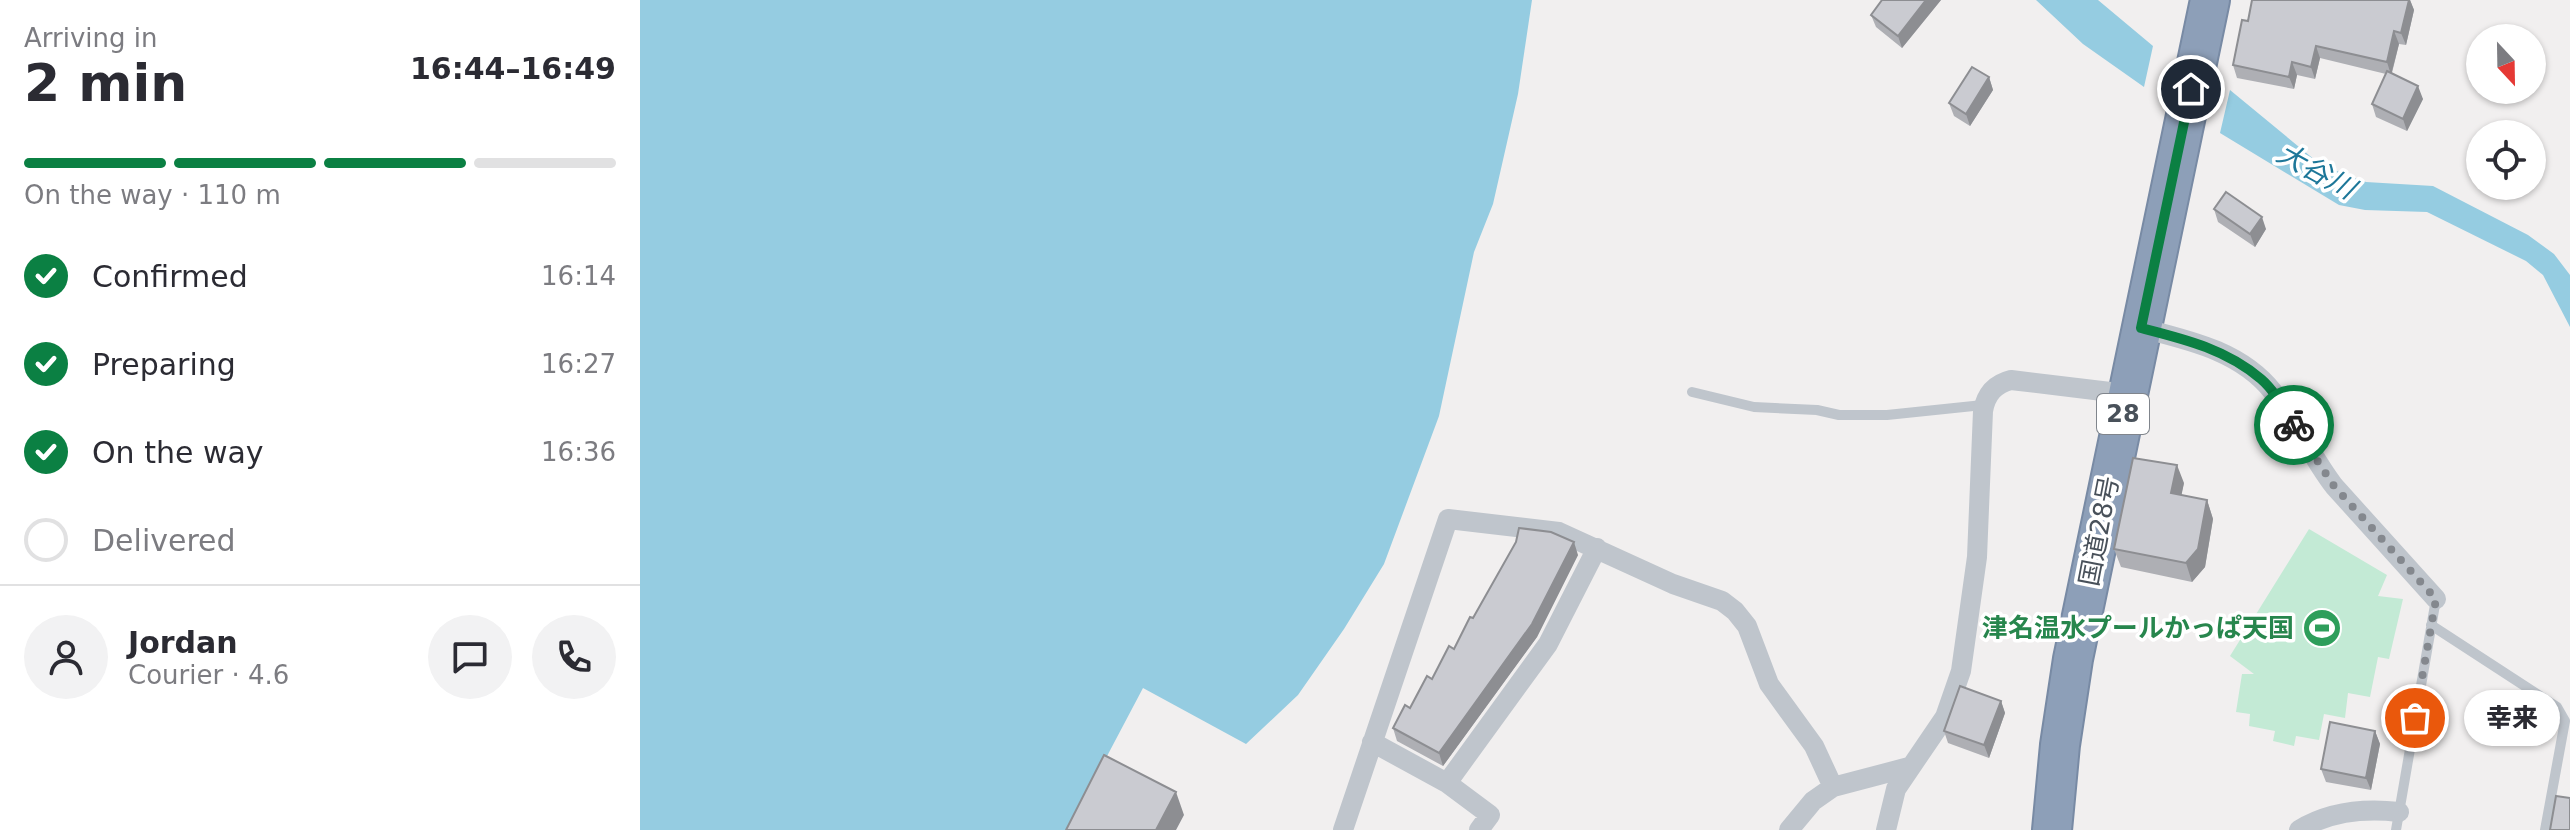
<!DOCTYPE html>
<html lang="en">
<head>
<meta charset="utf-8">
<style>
	body { margin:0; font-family:"DejaVu Sans","Noto Sans JP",sans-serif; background:#f2f2f3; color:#2b2b33; height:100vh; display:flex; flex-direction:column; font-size:30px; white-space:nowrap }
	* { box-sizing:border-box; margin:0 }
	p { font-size:26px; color:#7c7c81 }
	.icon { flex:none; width:44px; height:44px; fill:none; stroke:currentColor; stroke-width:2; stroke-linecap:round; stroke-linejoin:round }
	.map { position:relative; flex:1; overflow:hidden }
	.side { display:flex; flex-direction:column; background:#fff; width:640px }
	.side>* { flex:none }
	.needle { width:52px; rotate:158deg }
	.tools { position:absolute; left:1826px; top:24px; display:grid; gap:16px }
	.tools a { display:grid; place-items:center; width:80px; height:80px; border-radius:50%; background:#fff; box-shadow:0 2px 6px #0004; font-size:40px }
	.pin { position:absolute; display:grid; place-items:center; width:68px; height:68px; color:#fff; margin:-34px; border:4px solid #fff; border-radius:50%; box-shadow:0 2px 8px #0007 }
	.courier { position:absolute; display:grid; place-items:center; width:80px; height:80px; margin:-40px; border:6px solid #0b8043; border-radius:50%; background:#fff; color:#222; box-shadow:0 2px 10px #0007 }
	.bubble { position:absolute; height:56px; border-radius:28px; background:#fff; box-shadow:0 2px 6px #0004; font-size:26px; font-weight:800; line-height:56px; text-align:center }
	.headline em { font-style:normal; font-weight:800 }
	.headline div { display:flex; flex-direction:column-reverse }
	.headline { display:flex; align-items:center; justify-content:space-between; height:136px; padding:0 24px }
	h1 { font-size:52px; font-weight:800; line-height:60px }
	.bar { display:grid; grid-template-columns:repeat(4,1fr); gap:12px 8px; align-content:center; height:96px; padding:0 24px }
	.bar i { height:10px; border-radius:6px; background:#e1e1e2 }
	.bar .on { background:#0b8043 }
	.bar p { grid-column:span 4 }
	.line { display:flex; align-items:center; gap:20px; padding:0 24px; border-top:2px solid #e1e1e2 }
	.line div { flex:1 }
	.round { display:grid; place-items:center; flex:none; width:84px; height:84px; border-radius:42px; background:#f2f2f3 }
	ol { padding:0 24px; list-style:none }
	li { display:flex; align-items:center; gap:24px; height:88px }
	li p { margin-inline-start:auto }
	li .icon { padding:8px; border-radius:50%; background:#0b8043; color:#fff; stroke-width:4 }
	li:last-child { color:#7c7c81 }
	li i { width:44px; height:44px; border:4px solid #e1e1e2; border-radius:50% }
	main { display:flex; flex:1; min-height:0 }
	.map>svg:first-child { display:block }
	.green { fill:#c3ead5 }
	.water { fill:#95cce1 }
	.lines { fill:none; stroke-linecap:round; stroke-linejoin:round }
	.highway-casing { stroke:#788aa4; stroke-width:42 }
	.lane { stroke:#bfc5cc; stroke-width:10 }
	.street { stroke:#bfc5cc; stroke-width:20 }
	.highway { stroke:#8d9fb8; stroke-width:38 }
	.wall { fill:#aeafb4 }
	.shaded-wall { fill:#8d8e92 }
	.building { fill:#cacbd1; stroke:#8d8e92; stroke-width:2 }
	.done { stroke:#84888e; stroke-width:8; stroke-dasharray:0 14.4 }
	.route { stroke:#0b8043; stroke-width:10 }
	.labels { text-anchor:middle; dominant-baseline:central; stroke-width:7; stroke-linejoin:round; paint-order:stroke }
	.shield { fill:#fff; stroke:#80858c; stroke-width:2 }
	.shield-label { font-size:24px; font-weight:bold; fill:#49515a }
	.street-label { font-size:26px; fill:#49515a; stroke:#fff }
	.leisure-label { font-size:26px; font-weight:bold; fill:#27864d; stroke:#fff; text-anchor:end }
	.water-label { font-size:28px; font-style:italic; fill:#1d7799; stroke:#fff }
</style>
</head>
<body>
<main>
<section class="side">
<div class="headline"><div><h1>2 min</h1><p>Arriving in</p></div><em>16:44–16:49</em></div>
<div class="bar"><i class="on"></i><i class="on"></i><i class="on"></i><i></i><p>On the way · 110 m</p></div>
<ol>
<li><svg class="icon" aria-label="check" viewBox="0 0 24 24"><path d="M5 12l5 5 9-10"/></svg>Confirmed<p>16:14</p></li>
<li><svg class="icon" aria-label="check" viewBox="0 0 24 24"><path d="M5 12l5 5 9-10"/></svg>Preparing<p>16:27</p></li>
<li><svg class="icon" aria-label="check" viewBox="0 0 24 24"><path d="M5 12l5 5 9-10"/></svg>On the way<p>16:36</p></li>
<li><i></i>Delivered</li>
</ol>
<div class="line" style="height:144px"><a class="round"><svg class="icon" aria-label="person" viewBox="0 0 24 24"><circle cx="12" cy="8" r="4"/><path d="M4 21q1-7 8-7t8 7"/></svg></a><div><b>Jordan</b><p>Courier · 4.6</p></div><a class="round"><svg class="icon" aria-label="chat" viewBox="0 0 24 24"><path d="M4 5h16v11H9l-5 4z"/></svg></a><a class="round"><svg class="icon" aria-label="phone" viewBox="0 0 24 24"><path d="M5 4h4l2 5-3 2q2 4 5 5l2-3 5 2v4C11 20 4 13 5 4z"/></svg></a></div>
</section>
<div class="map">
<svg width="1930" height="830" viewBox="0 0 1930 830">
	<rect width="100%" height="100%" fill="#f1efef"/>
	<path class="green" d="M 1669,529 L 1747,575 L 1738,596 L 1763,599 L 1749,659 L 1738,657 L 1730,697 L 1708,693 L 1705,718 L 1684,714 L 1679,740 L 1656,736 L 1654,746 L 1633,741 L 1635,731 L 1609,726 L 1610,714 L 1596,712 L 1602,674 L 1614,674 L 1590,656 Z"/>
	<path class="water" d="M 0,0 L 892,0 L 878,94 L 853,204 L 834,252 L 799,416 L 744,564 L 704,629 L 658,695 L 606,744 L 503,688 L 428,830 L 0,830 Z
		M 1396,0 L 1458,0 L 1513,46 L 1504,87 L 1443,44 Z
		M 1590,90 L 1681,165 L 1726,182 L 1793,186 L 1888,235 L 1914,254 L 1930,275 L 1930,327 L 1903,275 L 1886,261 L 1787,212 L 1725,210 L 1699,205 L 1580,133 Z"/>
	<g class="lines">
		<g class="highway-casing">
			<path id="highway" d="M 1412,830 L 1420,745 L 1433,659 L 1570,0"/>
		</g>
		<path class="lane" d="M 1052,392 L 1114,407 L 1177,410 L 1199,415 L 1247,415 L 1343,405
			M 1791,625 L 1917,707 L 1925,721 L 1905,830
			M 1756,830 L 1796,599"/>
		<path class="street" d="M 1501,328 C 1548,340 1601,351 1633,392 C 1656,421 1671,456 1694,486 L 1796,599
			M 732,742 L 807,783 L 850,815 L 839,830
			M 807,783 L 908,644 L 957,548
			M 703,830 L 808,519 L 919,532 L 1033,584 L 1082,601 L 1095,611 L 1107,626 L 1129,684 L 1174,746 L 1193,787
			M 1149,830 L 1173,801 L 1193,787 L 1269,767
			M 1246,830 L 1256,789 L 1305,717 L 1321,671 L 1337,557 L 1343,411 C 1346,394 1355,384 1371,380 L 1487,394
			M 1659,830 C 1690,811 1724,808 1759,812"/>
		<use href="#highway" class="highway"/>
	</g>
	<path class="wall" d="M 1242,0 L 1301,0 L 1262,48 L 1236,27 L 1231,15 Z
		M 1612,0 L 1770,0 L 1774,10 L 1766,45 L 1759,44 L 1752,73 L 1783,99 L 1767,131 L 1736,117 L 1732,104 L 1746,74 L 1680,58 L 1675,79 L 1657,75 L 1654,89 L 1597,78 L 1593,65 L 1608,21 Z
		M 1349,77 L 1353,90 L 1330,126 L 1314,116 L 1309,103 Z
		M 1574,209 L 1626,229 L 1615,247 L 1578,222 Z
		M 1544,483 L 1541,495 L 1567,500 L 1573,519 L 1565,567 L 1552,582 L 1481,567 L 1474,549 Z
		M 876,542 L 938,555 L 897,637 L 803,766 L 757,741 L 753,728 L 770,708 L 814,649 L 833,618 Z
		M 1361,701 L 1365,713 L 1349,758 L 1308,743 L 1304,731 Z
		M 1735,731 L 1740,744 L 1731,790 L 1686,782 L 1681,769 Z"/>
	<path class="shaded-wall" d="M 1286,0 L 1301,0 L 1262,48 L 1258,36 Z
		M 1769,0 L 1770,0 L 1774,10 L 1766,45 L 1761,33 Z
		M 1754,31 L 1759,44 L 1751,75 L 1747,62 Z
		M 1676,46 L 1680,58 L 1675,79 L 1671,67 Z
		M 1652,62 L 1657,75 L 1654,89 L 1649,77 Z
		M 1349,77 L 1353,90 L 1330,126 L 1326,114 Z
		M 1778,86 L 1783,99 L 1767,131 L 1763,119 Z
		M 1622,217 L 1626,229 L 1615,247 L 1610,234 Z
		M 1537,465 L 1544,483 L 1538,512 L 1531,493 Z
		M 1567,500 L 1573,519 L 1565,567 L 1552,582 L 1546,563 Z
		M 934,542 L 938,555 L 897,637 L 803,766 L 799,753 Z
		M 1361,701 L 1365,713 L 1349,758 L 1344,745 Z
		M 1735,731 L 1740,744 L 1731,790 L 1726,778 Z
		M 536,792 L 544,815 L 536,830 L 516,830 Z"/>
	<path class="building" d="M 1242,0 L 1286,0 L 1258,36 L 1231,15 Z
		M 1612,0 L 1769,0 L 1761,33 L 1754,31 L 1747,62 L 1676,46 L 1671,67 L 1652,62 L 1649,77 L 1593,65 L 1602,20 L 1608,21 Z
		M 1332,67 L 1349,77 L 1326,114 L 1309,103 Z
		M 1747,71 L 1778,86 L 1763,119 L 1732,104 Z
		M 1586,192 L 1622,217 L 1610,234 L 1574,209 Z
		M 1493,458 L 1537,465 L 1531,493 L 1567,500 L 1558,549 L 1546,563 L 1474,549 Z
		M 879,528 L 911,532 L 934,542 L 892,624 L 799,753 L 753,728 L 765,705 L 770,708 L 787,676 L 792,679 L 809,646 L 814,649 L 830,617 L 833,618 L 876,542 Z
		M 1320,686 L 1361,701 L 1344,745 L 1304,731 Z
		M 1690,722 L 1735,731 L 1726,778 L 1681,769 Z
		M 464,755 L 536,792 L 516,830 L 426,830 Z
		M 1916,796 L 1930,798 L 1930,830 L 1910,830 Z"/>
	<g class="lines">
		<path class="done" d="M 1654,425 L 1694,486 L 1796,599 L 1775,718"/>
		<path class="route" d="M 1551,89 L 1501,328 C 1544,339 1586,349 1621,379 C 1635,391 1644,409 1654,425"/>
	</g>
	<defs>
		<g id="stadium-disc" transform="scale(2)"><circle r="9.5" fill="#2e9e5b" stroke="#fff"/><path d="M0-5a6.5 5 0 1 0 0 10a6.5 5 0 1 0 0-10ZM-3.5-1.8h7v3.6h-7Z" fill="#fff"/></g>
	</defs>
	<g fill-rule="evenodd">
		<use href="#stadium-disc" x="1682" y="628"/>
	</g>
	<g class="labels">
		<rect class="shield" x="1457" y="394" width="52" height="40" rx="6"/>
		<g class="shield-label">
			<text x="1483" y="414">28</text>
		</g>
		<g class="street-label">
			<text transform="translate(1459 531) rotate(-79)">国道28号</text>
		</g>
		<g class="leisure-label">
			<text x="1654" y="628">津名温水プールかっぱ天国</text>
		</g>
		<g class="water-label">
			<text transform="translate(1676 171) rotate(29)">大谷川</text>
		</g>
	</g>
</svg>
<div class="tools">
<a><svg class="needle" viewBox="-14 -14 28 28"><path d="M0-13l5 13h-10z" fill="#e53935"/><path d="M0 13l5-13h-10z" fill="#7c7c81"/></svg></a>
<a><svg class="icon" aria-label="locate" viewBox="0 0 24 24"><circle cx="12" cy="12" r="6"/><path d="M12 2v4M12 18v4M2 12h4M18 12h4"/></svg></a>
</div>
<div class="pin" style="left:1775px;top:718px;background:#ea580c"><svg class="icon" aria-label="bag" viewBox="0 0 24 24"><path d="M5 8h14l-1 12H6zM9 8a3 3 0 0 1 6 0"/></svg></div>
<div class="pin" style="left:1551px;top:89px;background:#1f2937"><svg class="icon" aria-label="home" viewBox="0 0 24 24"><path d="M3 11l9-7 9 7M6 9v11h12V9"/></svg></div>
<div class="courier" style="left:1654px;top:425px"><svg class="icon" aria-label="bike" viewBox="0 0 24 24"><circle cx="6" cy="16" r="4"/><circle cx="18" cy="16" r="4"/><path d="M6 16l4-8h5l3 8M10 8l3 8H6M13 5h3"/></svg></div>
<div class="bubble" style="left:1824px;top:690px;width:96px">幸来</div>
</div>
</main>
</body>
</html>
